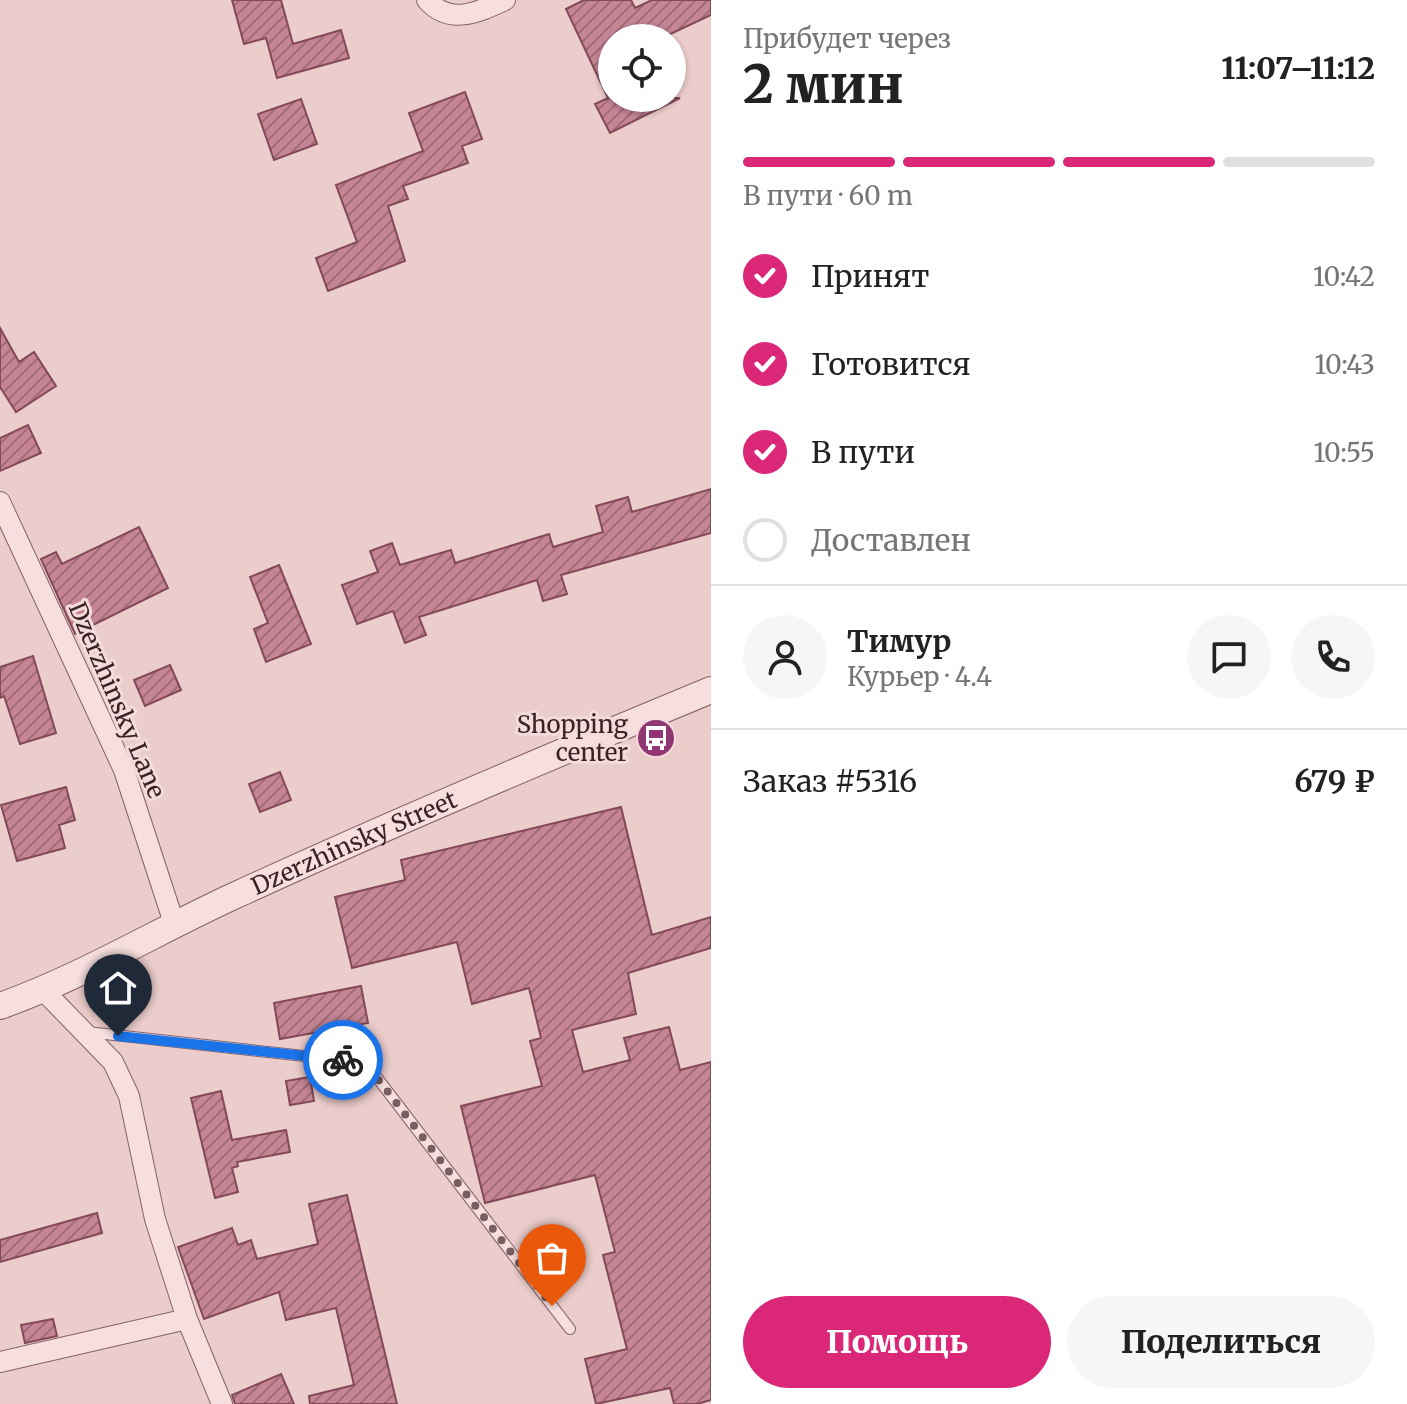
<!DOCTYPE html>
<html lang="ru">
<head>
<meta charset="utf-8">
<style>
	body { margin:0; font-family:Merriweather,serif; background:#f6f6f6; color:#222; height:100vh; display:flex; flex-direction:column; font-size:30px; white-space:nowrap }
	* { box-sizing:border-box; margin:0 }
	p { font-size:26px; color:#767676 }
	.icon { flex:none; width:44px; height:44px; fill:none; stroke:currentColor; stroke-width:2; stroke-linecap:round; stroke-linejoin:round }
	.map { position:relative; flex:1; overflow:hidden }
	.side { display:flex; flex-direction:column; background:#fff; width:696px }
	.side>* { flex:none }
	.buttons { position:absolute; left:598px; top:24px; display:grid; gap:16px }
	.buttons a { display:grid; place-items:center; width:88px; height:88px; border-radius:50%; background:#fff; box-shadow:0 2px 6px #0004; font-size:40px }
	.pin { position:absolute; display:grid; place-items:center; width:68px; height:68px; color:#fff; margin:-82px -34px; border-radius:50% 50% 50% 0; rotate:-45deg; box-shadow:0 0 8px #0007 }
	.pin .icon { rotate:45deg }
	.courier { position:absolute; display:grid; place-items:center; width:80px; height:80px; margin:-40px; border:6px solid #1a73e8; border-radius:50%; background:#fff; color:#222; box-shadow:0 2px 10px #0007 }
	.overview em { font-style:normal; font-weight:800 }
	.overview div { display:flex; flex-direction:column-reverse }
	.overview { display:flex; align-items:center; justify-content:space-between; height:136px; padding:0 32px }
	h1 { font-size:52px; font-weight:800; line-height:60px }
	.bar { display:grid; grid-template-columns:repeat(4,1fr); gap:12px 8px; align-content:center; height:96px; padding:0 32px }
	.bar i { height:10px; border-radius:6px; background:#e0e0e0 }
	.bar .selected { background:#db2777 }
	.bar p { grid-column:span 4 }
	.line { display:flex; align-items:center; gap:20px; padding:0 32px; border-top:2px solid #e0e0e0 }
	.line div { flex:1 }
	.round { display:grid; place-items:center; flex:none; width:84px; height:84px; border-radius:42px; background:#f6f6f6 }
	ol { padding:0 32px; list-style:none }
	li { display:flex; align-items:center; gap:24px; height:88px }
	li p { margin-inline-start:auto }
	li .icon { padding:8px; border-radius:50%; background:#db2777; color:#fff; stroke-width:4 }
	li:last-child { color:#767676 }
	li i { width:44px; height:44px; border:4px solid #e0e0e0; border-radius:50% }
	.primary-button { display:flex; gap:16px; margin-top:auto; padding:16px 32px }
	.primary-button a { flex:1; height:92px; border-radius:48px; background:#db2777; color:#fff; font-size:32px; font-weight:800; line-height:92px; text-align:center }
	.primary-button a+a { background:#f6f6f6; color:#222 }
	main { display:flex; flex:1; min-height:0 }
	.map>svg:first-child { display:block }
	.building { fill:url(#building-hatch); stroke:#844959; stroke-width:2 }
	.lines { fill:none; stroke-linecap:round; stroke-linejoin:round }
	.service-casing { stroke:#876166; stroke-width:12 }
	.minor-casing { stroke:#876166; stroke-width:22 }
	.tertiary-casing { stroke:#876166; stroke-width:28 }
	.service { stroke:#f6dfde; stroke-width:10 }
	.minor { stroke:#f6dfde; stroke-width:20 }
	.tertiary { stroke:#f6dfde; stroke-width:26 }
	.done { stroke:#775e60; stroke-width:8; stroke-dasharray:0 14.4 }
	.route { stroke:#1a73e8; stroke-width:10 }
	.labels { text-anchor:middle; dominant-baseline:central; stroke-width:6; stroke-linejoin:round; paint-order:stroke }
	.street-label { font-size:24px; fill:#392327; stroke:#f3dcda }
	.poi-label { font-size:24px; fill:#392327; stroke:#f3dcda; text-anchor:end }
</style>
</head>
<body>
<main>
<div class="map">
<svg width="711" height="1404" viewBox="0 0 711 1404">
	<defs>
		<pattern id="building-hatch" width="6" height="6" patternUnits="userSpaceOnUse" patternTransform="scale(2)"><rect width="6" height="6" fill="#c58595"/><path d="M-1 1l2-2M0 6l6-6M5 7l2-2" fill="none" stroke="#a16c7a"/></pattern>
	</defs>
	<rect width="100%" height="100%" fill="#ebcdcb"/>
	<path class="building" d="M 232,0 L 281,0 L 293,44 L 341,30 L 349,58 L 277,78 L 266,38 L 244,44 Z
		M 584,0 L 631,0 L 635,8 L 652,0 L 711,0 L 711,15 L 662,38 L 612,38 L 612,98 L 680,98 L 610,133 L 595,104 L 608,98 L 566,9 Z
		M 465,92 L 482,139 L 462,146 L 468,163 L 403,186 L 408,199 L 388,206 L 405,261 L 328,291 L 316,258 L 357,242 L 336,185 L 423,151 L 409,113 Z
		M 301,99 L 317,144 L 274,160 L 258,114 Z
		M 0,328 L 19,362 L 34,352 L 56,386 L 16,412 L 0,387 Z
		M 28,425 L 41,453 L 0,471 L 0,438 Z
		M 711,489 L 711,533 L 561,575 L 567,594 L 543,601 L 537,580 L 419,617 L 426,635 L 405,643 L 393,611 L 357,624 L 342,585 L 378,572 L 370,551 L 392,543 L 400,565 L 451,550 L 455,563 L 549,534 L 553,547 L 603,532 L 596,506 L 628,497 L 632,512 Z
		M 139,527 L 168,588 L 75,634 L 41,559 L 56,552 L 62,564 Z
		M 279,565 L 311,644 L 266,662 L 254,629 L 268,623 L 250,577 Z
		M 33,656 L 56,733 L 20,744 L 4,696 L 0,698 L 0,667 Z
		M 170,665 L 181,690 L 145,706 L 134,680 Z
		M 280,772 L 291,800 L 260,812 L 249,784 Z
		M 66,787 L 75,820 L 59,825 L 65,848 L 17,861 L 1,805 Z
		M 621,807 L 652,935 L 711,917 L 711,948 L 628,973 L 636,1014 L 572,1030 L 583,1072 L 630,1060 L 624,1038 L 669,1027 L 680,1070 L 711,1062 L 711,1400 L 697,1404 L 674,1404 L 670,1388 L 596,1404 L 585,1359 L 627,1349 L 603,1255 L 615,1252 L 595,1175 L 485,1203 L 461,1106 L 542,1086 L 530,1041 L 541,1038 L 529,988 L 472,1004 L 457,942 L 352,968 L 335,897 L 405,880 L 401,860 Z
		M 361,986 L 368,1023 L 280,1039 L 274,1003 Z
		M 310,1077 L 314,1101 L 290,1105 L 286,1081 Z
		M 221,1091 L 232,1140 L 286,1130 L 290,1152 L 237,1162 L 238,1166 L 232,1168 L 238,1192 L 215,1198 L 191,1098 Z
		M 347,1195 L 397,1404 L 310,1404 L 309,1396 L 354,1385 L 336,1308 L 286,1320 L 279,1292 L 204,1319 L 178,1247 L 232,1228 L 238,1245 L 251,1240 L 257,1259 L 318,1244 L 309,1204 Z
		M 97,1213 L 102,1233 L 0,1262 L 0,1240 Z
		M 53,1319 L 57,1336 L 25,1343 L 21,1325 Z
		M 281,1374 L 294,1404 L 235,1404 L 232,1395 Z"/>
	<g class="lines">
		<g class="service-casing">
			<path id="service" d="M 87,1032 L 359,1062 L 375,1075 L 570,1329"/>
		</g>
		<g class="minor-casing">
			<path id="minor" d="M 427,0 C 450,26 479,12 505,0
				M 0,502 L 124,770 L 174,923
				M 43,990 L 113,1062 L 129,1096 L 155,1219 L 187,1319 L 222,1404
				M 0,1362 L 187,1319"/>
		</g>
		<g class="tertiary-casing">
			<g id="tertiary">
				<path id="s1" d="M 0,1006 C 82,977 157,931 236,895 C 393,823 551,756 711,690"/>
			</g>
		</g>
		<use href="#service" class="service"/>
		<use href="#minor" class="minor"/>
		<use href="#tertiary" class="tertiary"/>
	</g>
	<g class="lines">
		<path class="done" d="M 343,1060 L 359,1062 L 375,1075 L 552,1306"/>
		<path class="route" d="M 118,1036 L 343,1060"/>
	</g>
	<defs>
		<g id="bus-disc" transform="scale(2)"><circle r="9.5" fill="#903773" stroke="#f3dcda"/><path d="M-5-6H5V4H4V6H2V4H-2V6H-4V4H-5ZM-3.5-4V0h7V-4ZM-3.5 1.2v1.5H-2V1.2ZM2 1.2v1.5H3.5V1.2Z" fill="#fff"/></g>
	</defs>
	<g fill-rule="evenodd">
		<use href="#bus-disc" x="656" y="738"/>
	</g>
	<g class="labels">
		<g class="street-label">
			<text transform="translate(117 700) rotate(67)">Dzerzhinsky Lane</text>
			<text stroke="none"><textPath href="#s1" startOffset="390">Dzerzhinsky Street</textPath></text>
		</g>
		<g class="poi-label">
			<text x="628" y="724">Shopping<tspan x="628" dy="28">center</tspan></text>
		</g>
	</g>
</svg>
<div class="buttons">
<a><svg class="icon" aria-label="locate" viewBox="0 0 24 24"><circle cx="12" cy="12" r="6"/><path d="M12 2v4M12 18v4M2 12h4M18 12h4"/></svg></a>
</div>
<div class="pin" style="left:552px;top:1306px;background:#ea580c"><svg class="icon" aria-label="bag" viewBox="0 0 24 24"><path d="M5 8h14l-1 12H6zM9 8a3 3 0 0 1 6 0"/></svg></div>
<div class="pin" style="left:118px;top:1036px;background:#1f2937"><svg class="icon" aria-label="home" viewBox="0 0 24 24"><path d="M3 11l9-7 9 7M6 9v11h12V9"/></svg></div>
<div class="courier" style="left:343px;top:1060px"><svg class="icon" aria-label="bike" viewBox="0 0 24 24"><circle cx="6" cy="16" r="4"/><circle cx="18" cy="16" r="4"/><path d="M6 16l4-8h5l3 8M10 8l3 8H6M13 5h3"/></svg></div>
</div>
<section class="side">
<div class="overview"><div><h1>2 мин</h1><p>Прибудет через</p></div><em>11:07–11:12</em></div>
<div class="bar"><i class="selected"></i><i class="selected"></i><i class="selected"></i><i></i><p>В пути · 60 m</p></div>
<ol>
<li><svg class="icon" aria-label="check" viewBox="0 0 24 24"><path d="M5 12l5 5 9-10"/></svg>Принят<p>10:42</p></li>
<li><svg class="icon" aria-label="check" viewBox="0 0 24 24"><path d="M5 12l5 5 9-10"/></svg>Готовится<p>10:43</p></li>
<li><svg class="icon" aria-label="check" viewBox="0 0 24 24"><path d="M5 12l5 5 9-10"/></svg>В пути<p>10:55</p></li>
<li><i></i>Доставлен</li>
</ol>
<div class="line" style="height:144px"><a class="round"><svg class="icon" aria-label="person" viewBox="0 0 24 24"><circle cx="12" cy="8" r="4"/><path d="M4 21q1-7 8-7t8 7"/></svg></a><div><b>Тимур</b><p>Курьер · 4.4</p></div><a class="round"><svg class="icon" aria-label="chat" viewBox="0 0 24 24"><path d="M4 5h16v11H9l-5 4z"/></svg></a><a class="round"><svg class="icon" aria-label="phone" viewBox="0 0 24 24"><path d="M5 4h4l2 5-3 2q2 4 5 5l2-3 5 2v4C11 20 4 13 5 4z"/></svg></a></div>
<div class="line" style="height:104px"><div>Заказ #5316</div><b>679 ₽</b></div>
<div class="primary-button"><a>Помощь</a><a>Поделиться</a></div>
</section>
</main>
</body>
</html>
